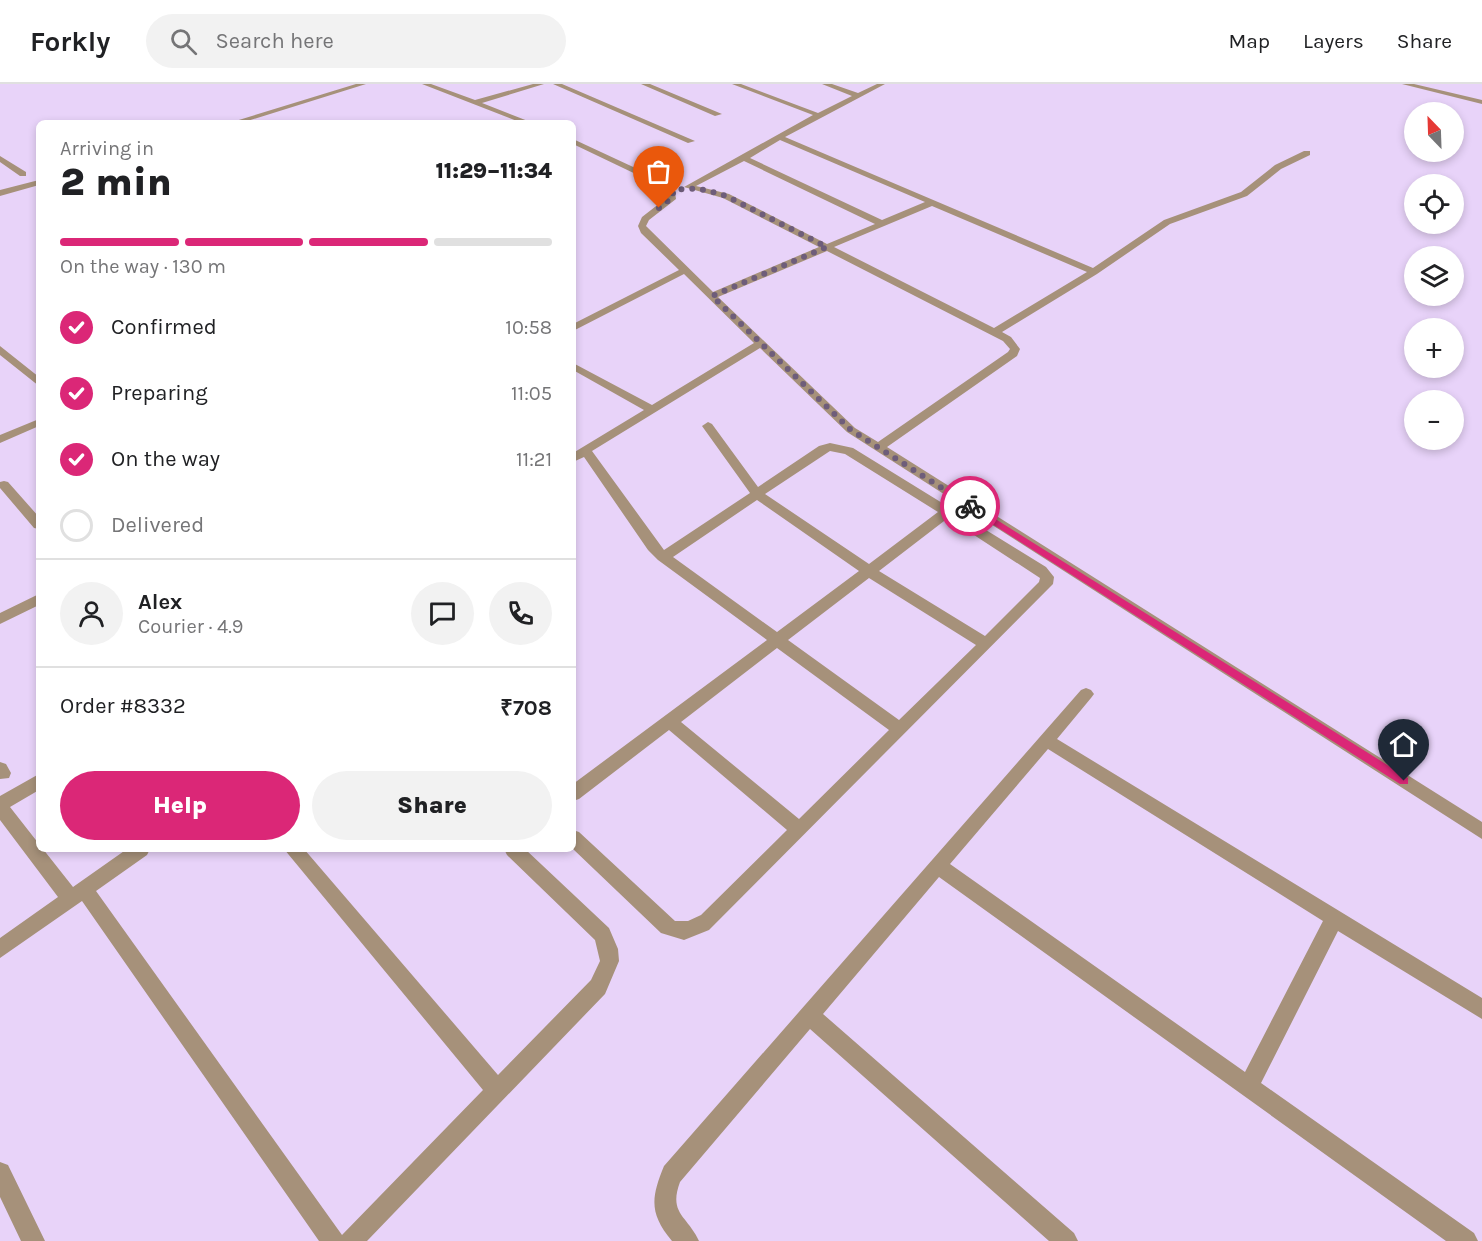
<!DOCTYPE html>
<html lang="en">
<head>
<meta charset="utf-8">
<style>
	body { margin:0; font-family:Karla,sans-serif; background:#f2f2f2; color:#202124; height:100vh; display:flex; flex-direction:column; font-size:22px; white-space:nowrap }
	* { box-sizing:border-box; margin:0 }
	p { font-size:20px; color:#757577 }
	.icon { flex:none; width:33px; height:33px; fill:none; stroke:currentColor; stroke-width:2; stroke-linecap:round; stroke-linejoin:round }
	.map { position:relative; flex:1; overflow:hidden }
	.details { position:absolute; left:36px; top:36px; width:540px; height:732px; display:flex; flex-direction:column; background:#fff; border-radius:9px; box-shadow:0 3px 9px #0003 }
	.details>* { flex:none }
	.needle { width:39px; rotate:337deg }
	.tools { position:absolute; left:1404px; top:18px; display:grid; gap:12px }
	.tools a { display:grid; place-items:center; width:60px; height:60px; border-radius:50%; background:#fff; box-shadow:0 3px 9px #0003; font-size:30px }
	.pin { position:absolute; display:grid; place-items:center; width:51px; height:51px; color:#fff; margin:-62px -26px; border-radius:50% 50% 50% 0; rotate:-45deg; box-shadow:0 0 6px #0007 }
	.pin .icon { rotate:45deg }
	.courier { position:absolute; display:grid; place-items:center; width:60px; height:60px; margin:-30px; border:4px solid #db2777; border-radius:50%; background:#fff; color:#222; box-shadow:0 2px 8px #0007 }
	.summary em { font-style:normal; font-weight:800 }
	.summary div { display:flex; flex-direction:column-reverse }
	.summary { display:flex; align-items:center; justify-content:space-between; height:102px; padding:0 24px }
	h1 { font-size:39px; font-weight:800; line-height:45px }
	.bar { display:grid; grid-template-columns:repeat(4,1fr); gap:9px 6px; align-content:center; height:72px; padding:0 24px }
	.bar i { height:8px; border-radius:4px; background:#e0e0e0 }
	.bar .current { background:#db2777 }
	.bar p { grid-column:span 4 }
	.line { display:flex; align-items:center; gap:15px; padding:0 24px; border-top:2px solid #e0e0e0 }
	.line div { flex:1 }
	.round { display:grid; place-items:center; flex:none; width:63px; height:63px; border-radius:32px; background:#f2f2f2 }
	ol { padding:0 24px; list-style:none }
	li { display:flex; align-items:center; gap:18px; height:66px }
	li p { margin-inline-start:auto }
	li .icon { padding:6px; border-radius:50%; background:#db2777; color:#fff; stroke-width:4 }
	li:last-child { color:#757577 }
	li i { width:33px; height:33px; border:3px solid #e0e0e0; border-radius:50% }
	.primary-button { display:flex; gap:12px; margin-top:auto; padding:12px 24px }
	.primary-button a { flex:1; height:69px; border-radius:36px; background:#db2777; color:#fff; font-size:24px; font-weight:800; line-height:69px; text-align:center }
	.primary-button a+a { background:#f2f2f2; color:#202124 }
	header { display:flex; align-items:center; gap:36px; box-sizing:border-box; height:84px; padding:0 30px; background:#fff; border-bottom:2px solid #e0e0e0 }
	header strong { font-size:28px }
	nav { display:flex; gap:33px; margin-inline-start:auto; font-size:21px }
	.search { width:420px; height:54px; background:#f2f2f2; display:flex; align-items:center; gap:15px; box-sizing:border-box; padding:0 21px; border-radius:33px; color:#757577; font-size:22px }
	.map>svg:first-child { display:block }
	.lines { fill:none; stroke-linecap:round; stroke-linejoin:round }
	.street { fill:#a6917a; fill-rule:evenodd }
	.route { fill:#db2777 }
	.done { stroke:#6e5d7a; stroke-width:6; stroke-dasharray:0 10.8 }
</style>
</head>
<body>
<header>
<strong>Forkly</strong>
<div class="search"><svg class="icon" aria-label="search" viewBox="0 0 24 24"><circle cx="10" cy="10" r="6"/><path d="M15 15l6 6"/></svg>Search here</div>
<nav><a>Map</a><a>Layers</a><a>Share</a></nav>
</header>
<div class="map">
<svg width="1482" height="1157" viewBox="0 0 1482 1157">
	<rect width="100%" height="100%" fill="#e8d3f9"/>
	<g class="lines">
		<path class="street" d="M 356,0 L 366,0 L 241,39 L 229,39 Z
			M 422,0 L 431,0 L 475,16 L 533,0 L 544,0 L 482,19 L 533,39 L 522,39 Z
			M 553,0 L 562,0 L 695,57 L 688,59 Z
			M 641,0 L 650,0 L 722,30 L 715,32 Z
			M 732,0 L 741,0 L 818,29 L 852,12 L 822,0 L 832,0 L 858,9 L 877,0 L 885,0 L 785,53 L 1093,184 L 1164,136 L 1241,108 L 1275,81 L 1304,67 L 1310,67 L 1310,71 L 1281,85 L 1247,112 L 1170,140 L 1097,190 L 1002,248 L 1011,253 L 1020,265 L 1017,272 L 887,363 L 1482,738 L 1482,755 L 847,348 L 760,264 L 592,367 L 664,466 L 750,409 L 702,342 L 708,338 L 712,340 L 758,403 L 819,362 L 830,359 L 853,364 L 1046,483 L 1054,493 L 1053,500 L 709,846 L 684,856 L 661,849 L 573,765 L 573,746 L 579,748 L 675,837 L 688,837 L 701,831 L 787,746 L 669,646 L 579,715 L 573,717 L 573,700 L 767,556 L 658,476 L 648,466 L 584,373 L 573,378 L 573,369 L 644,326 L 573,286 L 573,279 L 652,321 L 754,259 L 684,190 L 573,247 L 573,240 L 679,186 L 641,149 L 638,142 L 642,133 L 669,112 L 667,105 L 573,60 L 573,55 L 674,102 L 676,115 L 649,136 L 646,142 L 713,208 L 819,163 L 723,114 L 684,103 L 813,31 ZM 780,56 L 925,118 L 882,136 L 750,74 ZM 744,77 L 875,140 L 827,160 L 729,110 L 696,102 ZM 932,122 L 1087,188 L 994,244 L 834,163 ZM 827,167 L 1003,257 L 1010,265 L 1008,268 L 878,358 L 855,344 L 718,213 ZM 830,367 L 845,370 L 938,428 L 869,480 L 765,410 ZM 757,416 L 859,487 L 777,548 L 673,473 ZM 948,434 L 1040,494 L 1039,498 L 985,552 L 879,487 ZM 869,494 L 976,561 L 899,636 L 788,556 ZM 777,564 L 889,646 L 799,735 L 681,638 Z
			M 1402,0 L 1414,0 L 1482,16 L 1482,20 Z
			M 0,72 L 26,88 L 26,92 L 20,92 L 0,78 Z
			M 39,96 L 39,101 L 0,112 L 0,106 Z
			M 0,262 L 39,293 L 39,302 L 0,271 Z
			M 39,335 L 39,342 L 0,359 L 0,351 Z
			M 4,397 L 8,398 L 39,433 L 39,445 L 34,444 L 0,404 L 0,398 Z
			M 39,510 L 39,521 L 0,540 L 0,529 Z
			M 1086,604 L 1091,606 L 1094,610 L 1091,614 L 1057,655 L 1482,914 L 1482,935 L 1338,847 L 1261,999 L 1474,1149 L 1478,1157 L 1446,1157 L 939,793 L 823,930 L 1074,1149 L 1078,1157 L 1049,1157 L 810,945 L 680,1098 C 668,1130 688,1132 699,1157 L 672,1157 C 649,1129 651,1114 664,1082 L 1081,606 ZM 1048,665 L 1323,837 L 1245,988 L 950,780 Z
			M 0,678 L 6,680 L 11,689 L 9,694 L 0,695 Z
			M 39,690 L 39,706 L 10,723 L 39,760 L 39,765 L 43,765 L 73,803 L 127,765 L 150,765 L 147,771 L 96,807 L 342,1151 L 483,1006 L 284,765 L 304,765 L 498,991 L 591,896 L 600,877 L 595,856 L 507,771 L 504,765 L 525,765 L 609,844 L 618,865 L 619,877 L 605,910 L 367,1157 L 319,1157 L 82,817 L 0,874 L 0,854 L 58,813 L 0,736 L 0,712 Z
			M 0,1078 L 8,1081 L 45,1157 L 21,1157 L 0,1113 Z"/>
	</g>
	<path class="route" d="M 970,419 L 1408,694 L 1408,700 L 1400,700 L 967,424 L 967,420 Z"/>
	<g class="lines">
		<path class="done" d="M 659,124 L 673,113 L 673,107 C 692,102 708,106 726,112 L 827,163 L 712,212 L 851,346 L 970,422"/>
	</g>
</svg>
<div class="tools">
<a><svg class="needle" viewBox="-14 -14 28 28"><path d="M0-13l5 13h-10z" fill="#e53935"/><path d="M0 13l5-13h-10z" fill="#757577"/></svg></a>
<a><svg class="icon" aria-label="locate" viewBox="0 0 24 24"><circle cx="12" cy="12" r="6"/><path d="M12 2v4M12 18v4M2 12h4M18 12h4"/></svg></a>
<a><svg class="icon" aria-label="layers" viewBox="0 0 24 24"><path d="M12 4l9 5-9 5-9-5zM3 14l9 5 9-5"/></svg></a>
<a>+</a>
<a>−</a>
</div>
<div class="pin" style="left:659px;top:124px;background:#ea580c"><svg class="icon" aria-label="bag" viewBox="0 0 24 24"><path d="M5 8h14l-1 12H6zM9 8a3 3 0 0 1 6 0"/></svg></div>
<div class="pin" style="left:1404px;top:697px;background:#1f2937"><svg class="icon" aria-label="home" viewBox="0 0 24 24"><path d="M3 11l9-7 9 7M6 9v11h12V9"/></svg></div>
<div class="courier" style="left:970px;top:422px"><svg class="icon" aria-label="bike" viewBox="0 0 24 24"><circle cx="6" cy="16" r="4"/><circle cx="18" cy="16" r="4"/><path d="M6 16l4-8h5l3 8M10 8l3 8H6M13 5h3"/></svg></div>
<section class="details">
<div class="summary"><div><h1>2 min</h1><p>Arriving in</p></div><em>11:29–11:34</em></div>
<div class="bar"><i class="current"></i><i class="current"></i><i class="current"></i><i></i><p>On the way · 130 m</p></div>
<ol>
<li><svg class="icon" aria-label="check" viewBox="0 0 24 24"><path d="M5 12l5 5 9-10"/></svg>Confirmed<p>10:58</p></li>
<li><svg class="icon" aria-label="check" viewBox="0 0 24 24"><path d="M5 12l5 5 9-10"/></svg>Preparing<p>11:05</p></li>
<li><svg class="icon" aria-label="check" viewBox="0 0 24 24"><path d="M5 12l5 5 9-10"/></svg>On the way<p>11:21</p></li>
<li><i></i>Delivered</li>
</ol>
<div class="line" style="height:108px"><a class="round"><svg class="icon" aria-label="person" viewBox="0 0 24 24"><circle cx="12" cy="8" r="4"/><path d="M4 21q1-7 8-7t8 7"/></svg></a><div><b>Alex</b><p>Courier · 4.9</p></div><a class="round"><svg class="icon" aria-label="chat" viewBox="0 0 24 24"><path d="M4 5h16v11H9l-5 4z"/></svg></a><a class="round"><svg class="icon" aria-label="phone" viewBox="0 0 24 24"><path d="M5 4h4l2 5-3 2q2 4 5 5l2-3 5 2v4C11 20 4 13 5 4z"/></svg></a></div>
<div class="line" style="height:78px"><div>Order #8332</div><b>₹708</b></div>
<div class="primary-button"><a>Help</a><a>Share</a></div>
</section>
</div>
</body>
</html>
